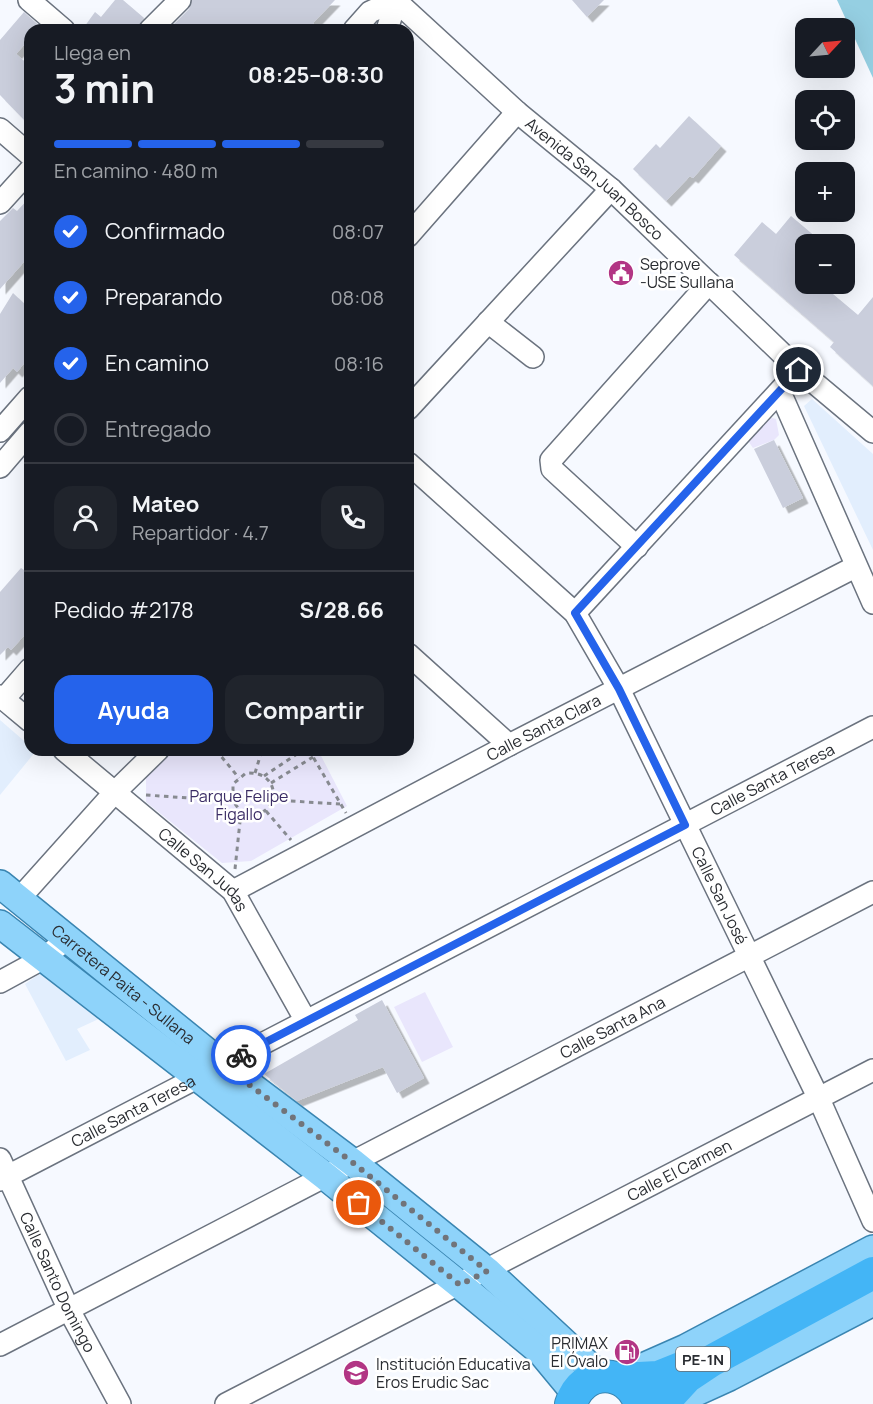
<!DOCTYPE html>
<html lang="es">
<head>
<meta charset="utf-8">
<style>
	body { margin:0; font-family:Manrope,sans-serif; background:#20242c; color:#f1f3f6; height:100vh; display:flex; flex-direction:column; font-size:22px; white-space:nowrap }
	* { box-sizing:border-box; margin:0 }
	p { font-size:20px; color:#9ea1a6 }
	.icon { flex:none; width:33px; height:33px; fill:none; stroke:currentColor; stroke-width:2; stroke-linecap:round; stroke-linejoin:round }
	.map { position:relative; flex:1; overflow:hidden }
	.details { position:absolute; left:24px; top:24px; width:390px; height:732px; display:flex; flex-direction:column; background:#171b24; border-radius:18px; box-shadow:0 6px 24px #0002 }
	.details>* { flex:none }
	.needle { width:39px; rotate:64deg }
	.controls { position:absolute; left:795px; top:18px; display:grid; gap:12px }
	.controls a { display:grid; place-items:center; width:60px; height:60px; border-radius:12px; background:#171b24; box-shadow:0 6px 24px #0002; font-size:30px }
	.pin { position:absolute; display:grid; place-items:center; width:51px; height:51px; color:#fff; margin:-26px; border:3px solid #fff; border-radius:50%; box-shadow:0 2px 6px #0007 }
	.courier { position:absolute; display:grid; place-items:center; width:60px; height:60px; margin:-30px; border:4px solid #2563eb; border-radius:50%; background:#fff; color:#222; box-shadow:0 2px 8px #0007 }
	.headline em { font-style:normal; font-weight:700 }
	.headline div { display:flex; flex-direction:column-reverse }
	.headline { display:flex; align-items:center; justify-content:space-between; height:102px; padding:0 30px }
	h1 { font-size:39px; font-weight:700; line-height:45px }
	.bar { display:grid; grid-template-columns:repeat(4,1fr); gap:9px 6px; align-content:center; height:72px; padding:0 30px }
	.bar i { height:8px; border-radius:4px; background:#363941 }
	.bar .current { background:#2563eb }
	.bar p { grid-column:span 4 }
	.line { display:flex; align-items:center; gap:15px; padding:0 30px; border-top:2px solid #363941 }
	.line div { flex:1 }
	.round { display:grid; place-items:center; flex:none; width:63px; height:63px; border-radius:18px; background:#20242c }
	ol { padding:0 30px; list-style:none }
	li { display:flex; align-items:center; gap:18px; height:66px }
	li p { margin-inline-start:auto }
	li .icon { padding:6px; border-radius:50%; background:#2563eb; color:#fff; stroke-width:4 }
	li:last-child { color:#9ea1a6 }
	li i { width:33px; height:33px; border:3px solid #363941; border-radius:50% }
	.button { display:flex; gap:12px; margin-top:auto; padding:12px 30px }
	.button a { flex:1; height:69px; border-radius:18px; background:#2563eb; color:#fff; font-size:24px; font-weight:700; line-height:69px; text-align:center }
	.button a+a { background:#20242c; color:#f1f3f6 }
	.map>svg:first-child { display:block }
	.built { fill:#e2eefd }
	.green { fill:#e9e6fc }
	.water { fill:#95cfe2 }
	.building { fill:#cacedc; filter:url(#shadow) }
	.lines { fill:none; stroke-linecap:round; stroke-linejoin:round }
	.minor-casing { stroke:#6b737f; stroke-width:24 }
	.major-casing { stroke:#3a85b1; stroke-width:30 }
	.highway-casing { stroke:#3a85b1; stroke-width:34 }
	.path { stroke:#888b91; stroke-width:3; stroke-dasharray:4.5 4.5; stroke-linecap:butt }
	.minor { stroke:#fff; stroke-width:21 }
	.major { stroke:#8ed3fa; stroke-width:27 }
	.highway { stroke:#43b5f6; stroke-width:32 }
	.done { stroke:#71747a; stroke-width:6; stroke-dasharray:0 10.8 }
	.route { stroke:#2563eb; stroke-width:8 }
	.labels { text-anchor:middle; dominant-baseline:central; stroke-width:5; stroke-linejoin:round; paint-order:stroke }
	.shield { fill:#fff; stroke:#6a6c70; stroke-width:1.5 }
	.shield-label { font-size:15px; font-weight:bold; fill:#2a2d32 }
	.street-label { font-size:16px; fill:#2a2d32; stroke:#fff }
	.poi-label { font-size:16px; fill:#2a2d32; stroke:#fff; text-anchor:start }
	.park-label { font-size:16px; fill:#3b2d65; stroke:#fff }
</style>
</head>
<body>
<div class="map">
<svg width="873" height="1404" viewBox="0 0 873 1404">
	<defs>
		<filter id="shadow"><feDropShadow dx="5.5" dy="5.5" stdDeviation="0" flood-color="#0004"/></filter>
	</defs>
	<rect width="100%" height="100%" fill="#f6f9ff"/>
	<path class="built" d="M 812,399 L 873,454 L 873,550 L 804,406 Z
		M 0,720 L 30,746 L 30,750 L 36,751 L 0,795 Z
		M 42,972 L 103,1017 L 77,1029 L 90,1050 L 66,1061 L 25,984 Z"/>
	<path class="green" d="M 769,417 L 776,419 L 779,435 L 774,440 L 753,448 L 744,435 Z
		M 165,750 L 318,750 L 347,806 L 251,861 L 222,863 L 146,802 L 146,770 Z
		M 425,992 L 453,1047 L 422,1062 L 394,1007 Z"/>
	<path class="water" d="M 837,0 L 873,0 L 873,78 Z"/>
	<path class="building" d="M 115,0 L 123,0 L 144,18 L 136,30 L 82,30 L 95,12 L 101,17 Z
		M 192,0 L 335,0 L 314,22 L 312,30 L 168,30 L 189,9 Z
		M 572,0 L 604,0 L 587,17 Z
		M 24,12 L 44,30 L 30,30 L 30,38 L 16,54 L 30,66 L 30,126 L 0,95 L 0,40 Z
		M 689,116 L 721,146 L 693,178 L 690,176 L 666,201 L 633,169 L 656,144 L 660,148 Z
		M 30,197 L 30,255 L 0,289 L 0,221 L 13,208 L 17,211 Z
		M 791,216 L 824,244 L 806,244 L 806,284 L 821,284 L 858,315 L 873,297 L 873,386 L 830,347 L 834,342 L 734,255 L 762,222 L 776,234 Z
		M 13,293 L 30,309 L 30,356 L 17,372 L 13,368 L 0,383 L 0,314 Z
		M 774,440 L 803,498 L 783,508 L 754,449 Z
		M 30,563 L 30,629 L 11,650 L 8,647 L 0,655 L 0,592 L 21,568 L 24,570 Z
		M 382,1000 L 424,1078 L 397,1093 L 383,1067 L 297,1101 L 264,1074 L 358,1020 L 355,1015 Z"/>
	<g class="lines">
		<g class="minor-casing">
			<g id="minor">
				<path d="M 29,0 L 64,30"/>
				<path id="s1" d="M 395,0 L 517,112 L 611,189 L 799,370 L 873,432"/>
				<path d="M 150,30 L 180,0"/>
				<path d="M 354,30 L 370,12 L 396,0"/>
				<path d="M 387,30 L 396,1"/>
				<path d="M 0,129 L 30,155"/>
				<path d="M 0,203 L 30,170"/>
				<path d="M 408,236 L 517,112"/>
				<path d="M 488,322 L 533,357"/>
				<path d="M 780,392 L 873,603"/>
				<path d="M 408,409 L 611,189"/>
				<path d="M 0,431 L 30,397"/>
				<path id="s2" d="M 408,463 L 575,613 L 619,689 L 819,1099 L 873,1221"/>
				<path d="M 0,467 L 30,432"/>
				<path d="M 637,547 L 552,469 L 551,460 L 709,283"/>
				<path d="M 575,613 L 799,370"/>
				<path d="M 408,654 L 509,745"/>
				<path d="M 0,696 L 30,721"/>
				<path d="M 4,699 L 30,669"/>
				<path id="s3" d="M 64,750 L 233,891 L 306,1021"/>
				<path id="s4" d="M 233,891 L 509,745 L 855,567"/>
				<path d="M 19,899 L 114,793 L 158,750"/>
				<path d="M 0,982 L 44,958 L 68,938"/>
				<path id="s5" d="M 0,1159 L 69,1310 L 120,1404"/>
				<path id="s6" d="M 0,1180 L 873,727"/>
				<path id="s7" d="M 0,1345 L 873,892"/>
				<path id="s8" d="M 226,1404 L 873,1070"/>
			</g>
		</g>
		<g class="major-casing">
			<g id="major">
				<path id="s9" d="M 0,884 L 223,1065 L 352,1162 L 487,1271 L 600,1376 L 611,1376"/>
				<path d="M 0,924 L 325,1176 L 460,1285 L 541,1352 L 575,1393"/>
				<path d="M 634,1371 L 686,1348 L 873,1249"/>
				<path d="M 670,1404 L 729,1377 L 873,1302"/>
			</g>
		</g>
		<g class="highway-casing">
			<path id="highway" d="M 620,1379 L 658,1377 L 693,1363
				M 571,1404 C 582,1367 628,1367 640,1404
				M 662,1404 L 687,1377 L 711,1361 L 873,1273"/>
		</g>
		<path class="path" d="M 216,750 L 239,778
			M 309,750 L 346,813
			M 255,773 L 262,750
			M 264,776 L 303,750
			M 271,783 L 313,757
			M 146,795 L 232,801
			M 273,800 L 340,804
			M 266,811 L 291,840
			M 235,869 L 241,812 L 233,801 L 233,784 L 246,773 C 287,770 279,826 241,812"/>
		<use href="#minor" class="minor"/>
		<use href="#major" class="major"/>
		<use href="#highway" class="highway"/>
	</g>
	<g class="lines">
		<path class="done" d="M 241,1055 L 223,1065 L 352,1162 L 487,1271 L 460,1285 L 359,1203"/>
		<path class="route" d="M 241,1055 L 685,825 L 619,689 L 575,613 L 799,370"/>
	</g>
	<defs>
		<g id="civic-disc" transform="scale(1.35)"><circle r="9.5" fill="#b23584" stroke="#fff"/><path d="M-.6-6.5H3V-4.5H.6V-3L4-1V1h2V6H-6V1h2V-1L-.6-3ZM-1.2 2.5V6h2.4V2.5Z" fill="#fff"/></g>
		<g id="fuel-disc" transform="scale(1.35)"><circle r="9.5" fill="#b23584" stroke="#fff"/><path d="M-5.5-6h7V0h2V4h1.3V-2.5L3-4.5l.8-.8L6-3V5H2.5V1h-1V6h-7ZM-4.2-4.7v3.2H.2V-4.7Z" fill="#fff"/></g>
		<g id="school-disc" transform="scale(1.35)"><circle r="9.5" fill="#b23584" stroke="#fff"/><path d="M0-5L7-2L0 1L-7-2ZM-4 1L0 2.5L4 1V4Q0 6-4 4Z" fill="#fff"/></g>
	</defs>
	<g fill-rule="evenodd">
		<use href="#civic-disc" x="621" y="273"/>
		<use href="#fuel-disc" x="627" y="1352"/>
		<use href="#school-disc" x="356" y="1373"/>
	</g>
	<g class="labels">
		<rect class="shield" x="676" y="1347" width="54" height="24" rx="4.5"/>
		<g class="shield-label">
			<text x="703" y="1359">PE-1N</text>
		</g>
		<g class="street-label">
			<text stroke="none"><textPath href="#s1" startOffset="268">Avenida San Juan Bosco</textPath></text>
			<text stroke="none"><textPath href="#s4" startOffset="351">Calle Santa Clara</textPath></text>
			<text stroke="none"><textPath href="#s6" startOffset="870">Calle Santa Teresa</textPath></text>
			<text stroke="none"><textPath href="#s3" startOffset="184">Calle San Judas</textPath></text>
			<text stroke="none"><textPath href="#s2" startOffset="542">Calle San José</textPath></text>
			<text stroke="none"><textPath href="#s9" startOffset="159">Carretera Paita - Sullana</textPath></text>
			<text stroke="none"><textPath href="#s7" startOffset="690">Calle Santa Ana</textPath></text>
			<text stroke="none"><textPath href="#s6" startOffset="150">Calle Santa Teresa</textPath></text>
			<text stroke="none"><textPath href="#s8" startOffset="510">Calle El Carmen</textPath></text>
			<text stroke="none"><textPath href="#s5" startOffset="136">Calle Santo Domingo</textPath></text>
		</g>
		<g class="poi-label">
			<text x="640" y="264">Seprove<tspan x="640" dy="18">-USE Sullana</tspan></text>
			<text x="608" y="1343" text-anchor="end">PRIMAX<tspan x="608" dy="18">El Óvalo</tspan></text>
			<text x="376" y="1364">Institución Educativa<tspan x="376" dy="18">Eros Erudic Sac</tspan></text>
		</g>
		<g class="park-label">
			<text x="239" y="796">Parque Felipe<tspan x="239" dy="18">Figallo</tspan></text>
		</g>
	</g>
</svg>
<div class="controls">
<a><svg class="needle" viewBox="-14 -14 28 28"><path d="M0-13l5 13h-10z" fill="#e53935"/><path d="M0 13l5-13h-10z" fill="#9ea1a6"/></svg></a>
<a><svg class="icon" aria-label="locate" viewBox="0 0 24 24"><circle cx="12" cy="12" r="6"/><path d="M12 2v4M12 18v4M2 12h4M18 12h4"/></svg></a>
<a>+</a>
<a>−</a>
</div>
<div class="pin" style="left:359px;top:1203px;background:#ea580c"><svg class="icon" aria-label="bag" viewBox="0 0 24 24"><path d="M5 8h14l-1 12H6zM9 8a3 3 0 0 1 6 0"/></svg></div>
<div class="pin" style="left:799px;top:370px;background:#1f2937"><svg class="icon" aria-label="home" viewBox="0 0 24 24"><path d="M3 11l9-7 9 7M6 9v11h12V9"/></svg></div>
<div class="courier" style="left:241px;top:1055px"><svg class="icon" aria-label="bike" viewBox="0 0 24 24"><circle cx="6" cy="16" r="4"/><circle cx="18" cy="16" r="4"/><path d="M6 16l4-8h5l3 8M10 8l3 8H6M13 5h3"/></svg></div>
<section class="details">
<div class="headline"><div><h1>3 min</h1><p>Llega en</p></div><em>08:25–08:30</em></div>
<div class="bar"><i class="current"></i><i class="current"></i><i class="current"></i><i></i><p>En camino · 480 m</p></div>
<ol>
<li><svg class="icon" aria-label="check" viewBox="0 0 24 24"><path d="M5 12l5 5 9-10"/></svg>Confirmado<p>08:07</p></li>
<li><svg class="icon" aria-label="check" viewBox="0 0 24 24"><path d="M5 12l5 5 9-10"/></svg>Preparando<p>08:08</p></li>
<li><svg class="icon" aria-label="check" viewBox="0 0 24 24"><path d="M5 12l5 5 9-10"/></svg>En camino<p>08:16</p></li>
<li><i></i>Entregado</li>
</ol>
<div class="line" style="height:108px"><a class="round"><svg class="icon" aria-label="person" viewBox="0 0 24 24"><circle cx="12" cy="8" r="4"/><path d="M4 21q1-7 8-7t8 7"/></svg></a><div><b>Mateo</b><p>Repartidor · 4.7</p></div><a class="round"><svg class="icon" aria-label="phone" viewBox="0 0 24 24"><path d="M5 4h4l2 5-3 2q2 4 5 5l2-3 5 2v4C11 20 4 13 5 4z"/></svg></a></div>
<div class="line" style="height:78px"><div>Pedido #2178</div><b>S/28.66</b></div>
<div class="button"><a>Ayuda</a><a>Compartir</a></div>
</section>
</div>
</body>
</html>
